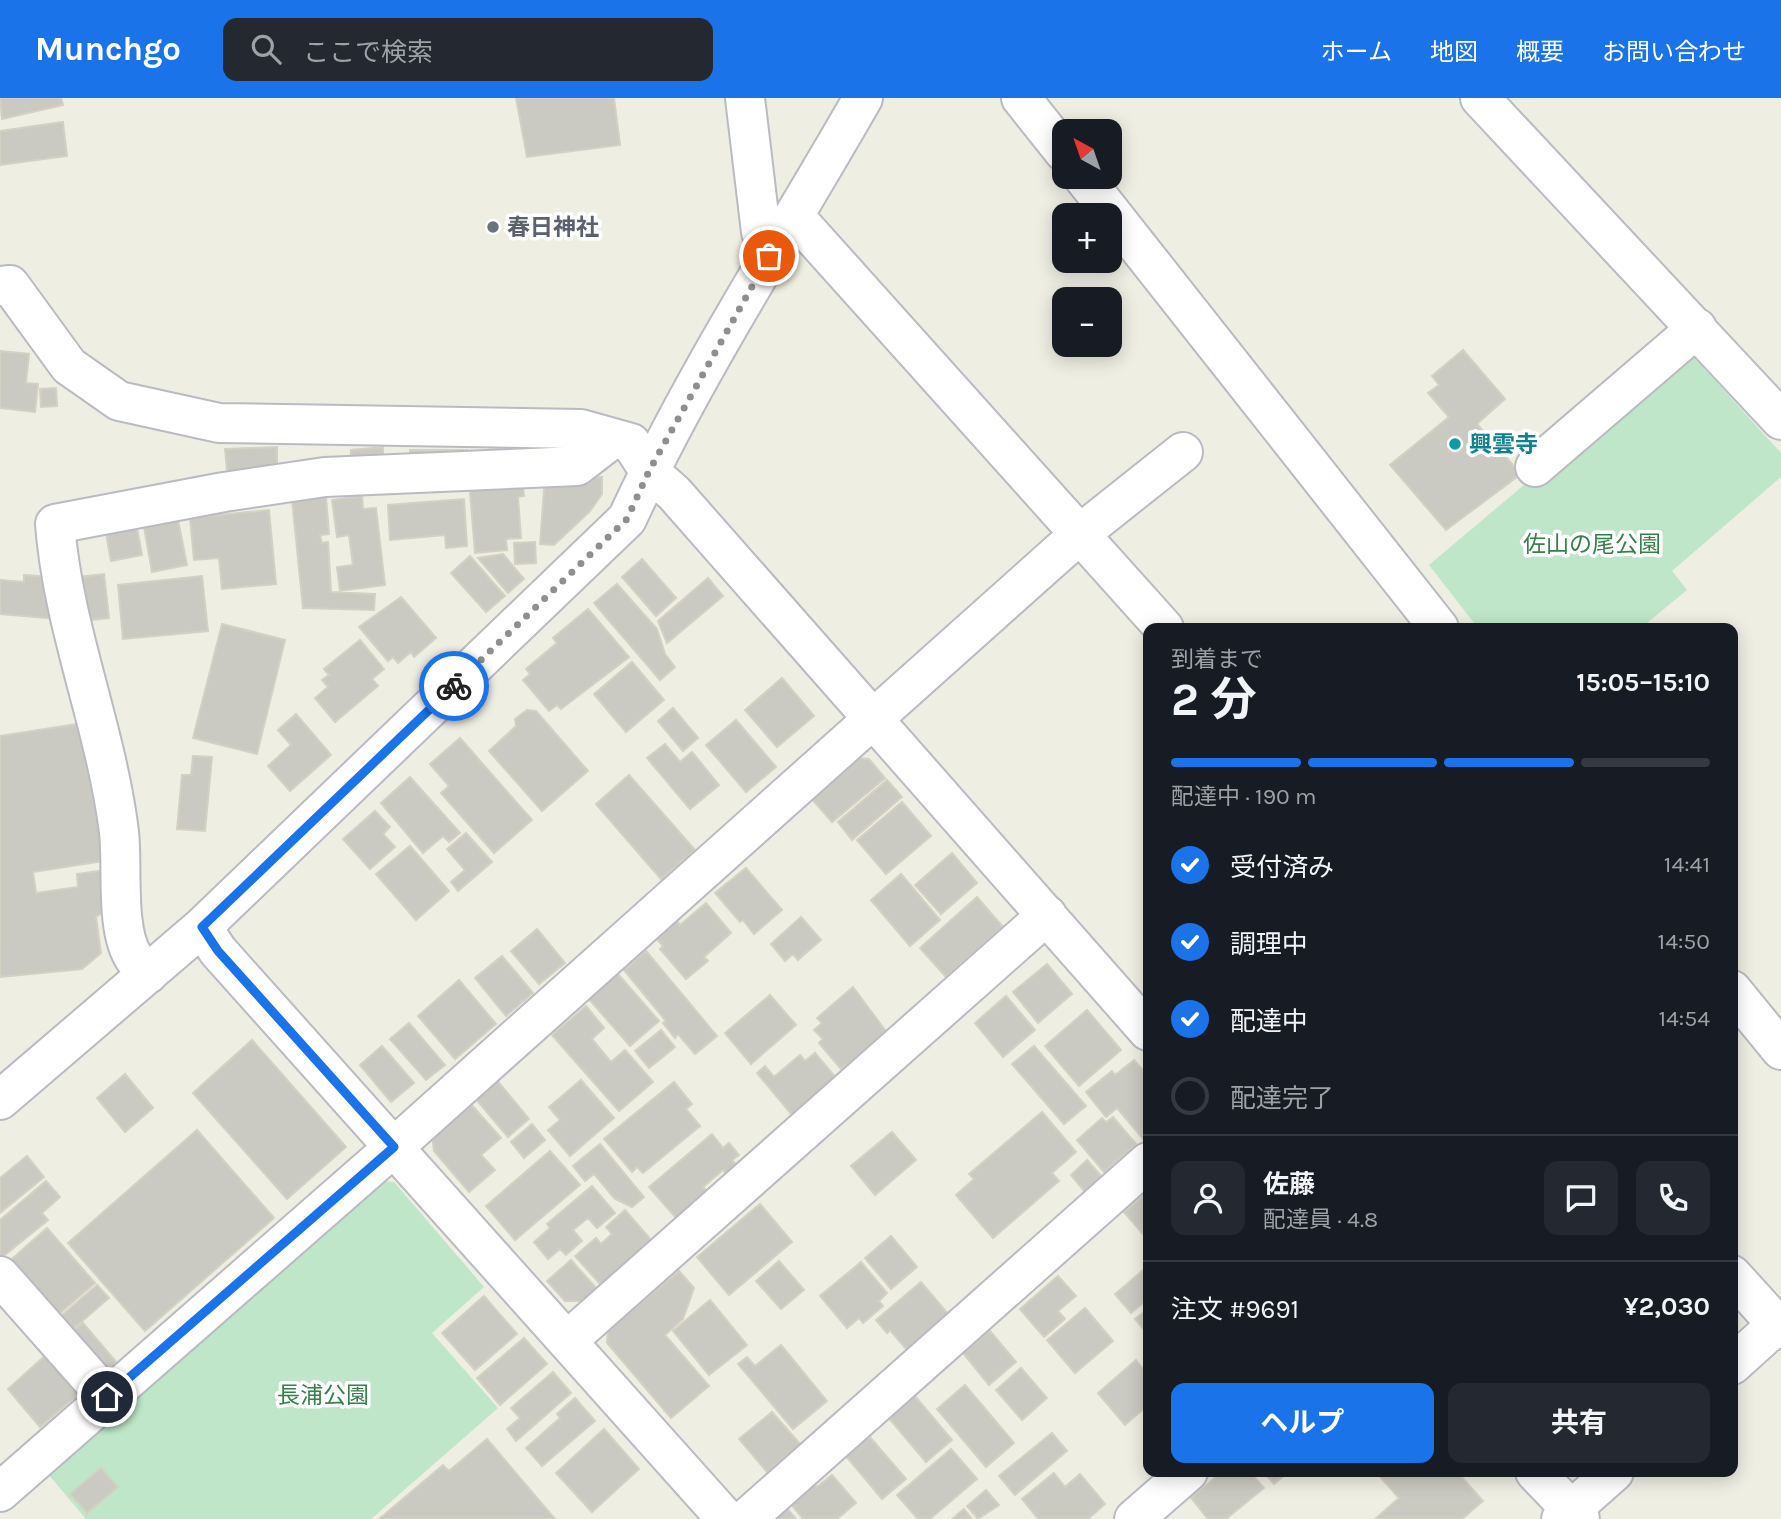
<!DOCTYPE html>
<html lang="ja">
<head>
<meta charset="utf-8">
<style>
	body { margin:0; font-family:Karla,"Noto Sans JP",sans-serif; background:#242831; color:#f1f3f6; height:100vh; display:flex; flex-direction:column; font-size:26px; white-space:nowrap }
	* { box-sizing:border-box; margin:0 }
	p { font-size:23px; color:#9ea1a6 }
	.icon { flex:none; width:38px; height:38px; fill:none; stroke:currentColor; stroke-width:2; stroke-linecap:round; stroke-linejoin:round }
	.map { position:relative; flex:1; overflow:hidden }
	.side { position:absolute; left:1143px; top:525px; width:595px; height:854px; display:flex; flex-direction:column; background:#171b24; border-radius:14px; box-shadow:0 4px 18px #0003 }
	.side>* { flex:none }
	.needle { width:46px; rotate:320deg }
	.buttons { position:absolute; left:1052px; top:21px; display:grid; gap:14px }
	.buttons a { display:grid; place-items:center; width:70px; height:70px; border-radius:14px; background:#171b24; box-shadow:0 4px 18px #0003; font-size:35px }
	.pin { position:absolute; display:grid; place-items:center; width:60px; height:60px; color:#fff; margin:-30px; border:4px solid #fff; border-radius:50%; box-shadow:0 2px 7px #0007 }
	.courier { position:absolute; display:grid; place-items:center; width:70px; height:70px; margin:-35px; border:5px solid #1a73e8; border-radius:50%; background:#fff; color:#222; box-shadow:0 2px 9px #0007 }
	.headline em { font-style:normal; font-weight:700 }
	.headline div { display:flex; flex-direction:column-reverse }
	.headline { display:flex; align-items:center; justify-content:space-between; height:119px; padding:0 28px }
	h1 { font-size:46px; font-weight:700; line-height:52px }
	.bar { display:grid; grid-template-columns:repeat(4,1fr); gap:10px 7px; align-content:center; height:84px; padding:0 28px }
	.bar i { height:9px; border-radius:5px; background:#363941 }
	.bar .on { background:#1a73e8 }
	.bar p { grid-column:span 4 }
	.line { display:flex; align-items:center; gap:18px; padding:0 28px; border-top:2px solid #363941 }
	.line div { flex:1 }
	.round { display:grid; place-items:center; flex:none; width:74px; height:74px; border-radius:14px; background:#242831 }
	ol { padding:0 28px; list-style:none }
	li { display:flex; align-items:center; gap:21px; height:77px }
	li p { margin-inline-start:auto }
	li .icon { padding:7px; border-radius:50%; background:#1a73e8; color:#fff; stroke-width:4 }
	li:last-child { color:#9ea1a6 }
	li i { width:38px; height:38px; border:4px solid #363941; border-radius:50% }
	.action { display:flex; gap:14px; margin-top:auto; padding:14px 28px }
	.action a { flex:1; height:80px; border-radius:14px; background:#1a73e8; color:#fff; font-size:28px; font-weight:700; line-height:80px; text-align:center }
	.action a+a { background:#242831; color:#f1f3f6 }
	header { display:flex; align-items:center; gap:42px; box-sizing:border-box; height:98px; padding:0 35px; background:#1a73e8; color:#fff }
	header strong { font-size:33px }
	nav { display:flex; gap:38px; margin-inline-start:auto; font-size:24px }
	.search { width:490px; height:63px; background:#242831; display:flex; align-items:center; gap:18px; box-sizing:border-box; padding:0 24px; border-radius:14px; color:#9ea1a6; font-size:26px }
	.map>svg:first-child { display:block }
	.green { fill:#bfe6c8 }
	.building { fill:#cbcac2; stroke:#d3d1c1; stroke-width:2 }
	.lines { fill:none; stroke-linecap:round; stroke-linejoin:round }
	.minor-casing { stroke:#babbc2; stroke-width:42 }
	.minor { stroke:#fff; stroke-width:38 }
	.done { stroke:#8e9090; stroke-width:7; stroke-dasharray:0 12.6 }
	.route { stroke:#1a73e8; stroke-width:9 }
	.worship-dot { fill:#6b7280; stroke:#fff; stroke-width:2.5 }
	.culture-dot { fill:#0f9aa8; stroke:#fff; stroke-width:2.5 }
	.labels { text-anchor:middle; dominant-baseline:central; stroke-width:7; stroke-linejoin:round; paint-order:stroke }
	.worship-label { font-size:23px; font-weight:bold; fill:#5b616d; stroke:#fff; text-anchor:start }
	.culture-label { font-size:23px; font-weight:bold; fill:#0d838f; stroke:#fff; text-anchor:start }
	.park-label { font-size:23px; fill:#348249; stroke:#fff }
</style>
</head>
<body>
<header>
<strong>Munchgo</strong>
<div class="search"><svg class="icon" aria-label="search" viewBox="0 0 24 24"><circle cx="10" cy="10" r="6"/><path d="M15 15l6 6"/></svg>ここで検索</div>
<nav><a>ホーム</a><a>地図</a><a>概要</a><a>お問い合わせ</a></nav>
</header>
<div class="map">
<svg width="1781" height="1421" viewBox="0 0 1781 1421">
	<rect width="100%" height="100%" fill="#eeeee3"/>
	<path class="green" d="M 1691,256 L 1781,355 L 1781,379 L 1672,473 L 1687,492 L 1641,530 L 1478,530 L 1429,467 L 1550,365 Z
		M 377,1083 L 394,1084 L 484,1189 L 432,1235 L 498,1310 L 371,1421 L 86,1421 L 48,1376 Z"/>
	<path class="building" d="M 0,0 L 61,0 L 63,7 L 2,21 Z
		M 516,0 L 614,0 L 620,47 L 527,59 Z
		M 63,24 L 67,58 L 0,67 L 0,33 Z
		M 1463,252 L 1505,301 L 1477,326 L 1521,376 L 1446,432 L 1390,367 L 1449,319 L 1428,295 L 1439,287 L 1432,278 Z
		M 0,253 L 29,256 L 26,285 L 38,286 L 35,314 L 0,310 Z
		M 56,290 L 57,308 L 41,309 L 40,291 Z
		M 277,349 L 277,379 L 228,384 L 225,351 Z
		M 383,349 L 383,360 L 350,369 L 351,352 Z
		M 410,352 L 467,352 L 467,361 L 410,364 Z
		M 522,378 L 524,398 L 518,399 L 521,440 L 506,441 L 507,452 L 475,455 L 469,382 Z
		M 545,379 L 602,379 L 602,396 L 590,413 L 554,447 L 540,446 Z
		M 362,398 L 363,411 L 376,410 L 385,487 L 340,493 L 337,469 L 353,467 L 349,437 L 337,439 L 332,402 Z
		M 326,399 L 329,436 L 320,437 L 322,445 L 328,444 L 331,494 L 375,496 L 374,512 L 303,510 L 292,402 Z
		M 464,401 L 467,448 L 446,450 L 445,437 L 390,442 L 388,407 Z
		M 269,412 L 276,486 L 222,491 L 219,460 L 194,462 L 190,420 Z
		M 178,422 L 187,467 L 152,474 L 144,429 Z
		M 137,430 L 142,457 L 111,463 L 106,435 Z
		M 535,444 L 536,465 L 515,466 L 514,445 Z
		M 503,456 L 524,481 L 508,495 L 478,460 Z
		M 470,458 L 505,498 L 486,514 L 451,475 Z
		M 642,461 L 676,500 L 656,518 L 622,479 Z
		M 104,476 L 109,520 L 83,523 L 78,479 Z
		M 24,477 L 39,478 L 49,483 L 57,521 L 0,516 L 0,482 L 24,484 Z
		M 202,478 L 208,533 L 123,541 L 118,487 Z
		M 708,480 L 723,498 L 667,545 L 658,523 Z
		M 617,486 L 657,531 L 665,556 L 675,569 L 660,582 L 594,505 Z
		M 401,499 L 436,540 L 414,559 L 411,554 L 398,565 L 393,559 L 388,563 L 359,529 Z
		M 588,511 L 629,559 L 561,611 L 557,607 L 549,613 L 523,582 L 530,576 L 526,571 L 557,545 L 553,540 Z
		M 222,526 L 285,542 L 257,656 L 193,640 Z
		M 360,542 L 384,571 L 372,581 L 378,588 L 335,624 L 315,600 L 328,589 L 322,582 L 329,577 L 324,571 Z
		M 632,564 L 664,602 L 626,634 L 594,596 Z
		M 782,580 L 814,618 L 777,649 L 745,612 Z
		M 673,610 L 698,640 L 683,653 L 658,623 Z
		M 527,612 L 536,613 L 588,673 L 542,713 L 489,653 L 516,628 L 515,621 Z
		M 296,616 L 331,657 L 290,693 L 268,668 L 291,647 L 278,632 Z
		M 736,622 L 776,669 L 746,694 L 706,647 Z
		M 84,625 L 104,763 L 33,774 L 36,795 L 78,789 L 77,776 L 106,772 L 108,811 L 96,819 L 101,855 L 82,871 L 0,879 L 0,638 Z
		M 460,640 L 532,722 L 494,755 L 441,695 L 449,688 L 430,666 Z
		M 665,646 L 680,664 L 692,654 L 719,687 L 690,711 L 647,660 Z
		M 193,658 L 212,659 L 205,733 L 177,731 L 182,677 L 191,677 Z
		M 857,660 L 869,661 L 885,680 L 832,724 L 811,700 Z
		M 629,677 L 695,752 L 661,781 L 596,706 Z
		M 410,679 L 460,735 L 449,744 L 443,738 L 423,755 L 381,705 Z
		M 887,682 L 902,699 L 852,742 L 838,724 Z
		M 902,704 L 931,738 L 886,776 L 857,742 Z
		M 375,713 L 390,729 L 383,736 L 395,749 L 370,771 L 343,741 Z
		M 466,735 L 492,764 L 458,793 L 451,784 L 465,772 L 447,751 Z
		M 410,748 L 449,793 L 416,822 L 376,776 Z
		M 952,755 L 977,785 L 941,816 L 915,787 Z
		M 746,770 L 782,812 L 754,836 L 743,822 L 740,824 L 715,795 Z
		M 901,776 L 940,822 L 910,848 L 871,802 Z
		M 977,799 L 1003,829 L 946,879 L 920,850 Z
		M 706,805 L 731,835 L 704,859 L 708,863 L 686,881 L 660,851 L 663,848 L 655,839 L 675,821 L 680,827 Z
		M 801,819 L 821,842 L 798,862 L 793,856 L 785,863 L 771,846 Z
		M 537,831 L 565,865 L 539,886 L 511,853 Z
		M 646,853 L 717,938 L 695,956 L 678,936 L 675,940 L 663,925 L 666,923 L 624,872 Z
		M 502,858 L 533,895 L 506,918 L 475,880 Z
		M 1047,866 L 1072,896 L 1038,925 L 1013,894 Z
		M 617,875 L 659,923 L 630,948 L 588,900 Z
		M 459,882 L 496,926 L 455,961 L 418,918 Z
		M 853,889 L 888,936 L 848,970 L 845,967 L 841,971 L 819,945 L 823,941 L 814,932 L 822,925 L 817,920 Z
		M 770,897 L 796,927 L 751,966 L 725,935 Z
		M 1006,898 L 1035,932 L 1003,959 L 975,925 Z
		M 586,908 L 604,930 L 592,941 L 611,964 L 625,952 L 653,984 L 619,1013 L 552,937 Z
		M 1087,912 L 1121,952 L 1079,988 L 1045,948 Z
		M 409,925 L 445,967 L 426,982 L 390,941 Z
		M 661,932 L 675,949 L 649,970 L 635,953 Z
		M 252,942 L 346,1049 L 287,1101 L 193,995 Z
		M 382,948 L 414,985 L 391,1004 L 360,967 Z
		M 1034,948 L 1086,1008 L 1064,1026 L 1012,966 Z
		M 815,955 L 836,980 L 792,1017 L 757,975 L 765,968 L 774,979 L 800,957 L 805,963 Z
		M 1134,962 L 1148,978 L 1148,1038 L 1144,1042 L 1117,1010 L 1106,1019 L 1086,994 L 1112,973 L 1115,977 Z
		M 125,976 L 153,1010 L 125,1034 L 97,1000 Z
		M 496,981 L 529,1021 L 508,1039 L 475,1000 Z
		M 581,982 L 614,1020 L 570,1058 L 548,1032 L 560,1022 L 549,1009 Z
		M 674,984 L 692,1006 L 686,1011 L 700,1028 L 643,1075 L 637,1069 L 632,1074 L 604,1041 Z
		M 469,1004 L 501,1040 L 481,1057 L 495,1072 L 469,1094 L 434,1053 L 432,1037 Z
		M 1042,1014 L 1076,1054 L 1052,1075 L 1059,1083 L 993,1140 L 956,1097 L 974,1081 L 969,1076 Z
		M 1113,1019 L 1136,1046 L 1104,1074 L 1077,1042 L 1102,1020 L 1106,1024 Z
		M 532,1026 L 545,1042 L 524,1060 L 511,1044 Z
		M 197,1032 L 274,1120 L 145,1233 L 68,1145 Z
		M 892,1034 L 916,1062 L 875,1097 L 851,1068 Z
		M 712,1036 L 723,1050 L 729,1045 L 739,1057 L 732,1062 L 738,1069 L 728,1078 L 723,1072 L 703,1089 L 708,1094 L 677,1121 L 649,1089 Z
		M 600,1046 L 644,1099 L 632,1109 L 615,1101 L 594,1076 L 585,1083 L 573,1068 Z
		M 550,1053 L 580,1087 L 515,1142 L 486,1108 Z
		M 27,1058 L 44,1079 L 0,1115 L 0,1080 Z
		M 1087,1062 L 1102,1079 L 1085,1094 L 1071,1077 Z
		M 46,1083 L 60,1099 L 42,1115 L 48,1122 L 0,1161 L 0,1122 Z
		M 592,1088 L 615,1115 L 597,1130 L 588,1120 L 573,1132 L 582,1143 L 566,1157 L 560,1151 L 548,1161 L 534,1144 L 550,1130 L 547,1126 Z
		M 1148,1094 L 1148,1142 L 1124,1114 Z
		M 760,1106 L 792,1144 L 729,1197 L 697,1159 Z
		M 625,1112 L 652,1143 L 601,1187 L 575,1158 L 596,1140 L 601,1146 L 612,1136 L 606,1129 Z
		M 47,1130 L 95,1185 L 52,1222 L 5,1167 Z
		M 891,1138 L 917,1169 L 891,1191 L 865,1160 Z
		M 571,1162 L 597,1191 L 584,1203 L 565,1203 L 547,1183 Z
		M 779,1163 L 804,1192 L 781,1211 L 756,1183 Z
		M 861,1164 L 887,1195 L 879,1203 L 883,1208 L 863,1225 L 859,1220 L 847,1230 L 820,1198 Z
		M 1148,1168 L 1148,1201 L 1131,1215 L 1115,1196 Z
		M 679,1173 L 694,1190 L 683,1221 L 665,1237 L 709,1288 L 671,1320 L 607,1245 L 608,1232 Z
		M 1058,1178 L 1076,1198 L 1058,1213 L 1065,1221 L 1044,1239 L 1020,1211 Z
		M 921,1184 L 948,1216 L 907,1252 L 890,1232 L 887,1235 L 876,1222 Z
		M 97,1187 L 109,1200 L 66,1237 L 54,1224 Z
		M 484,1198 L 517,1236 L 475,1272 L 442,1235 Z
		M 710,1202 L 747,1247 L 709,1277 L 673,1233 Z
		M 1085,1210 L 1113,1243 L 1075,1275 L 1047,1242 Z
		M 1148,1211 L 1148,1233 L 1146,1234 L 1135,1221 Z
		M 83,1225 L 117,1265 L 101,1279 L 66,1239 Z
		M 990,1233 L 1016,1264 L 989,1287 L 963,1255 Z
		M 524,1240 L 547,1266 L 500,1307 L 477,1280 Z
		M 781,1247 L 827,1303 L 793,1331 L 738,1266 L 747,1259 L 755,1268 Z
		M 47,1256 L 81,1294 L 40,1329 L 8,1291 Z
		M 1136,1262 L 1148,1277 L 1148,1307 L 1125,1327 L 1098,1295 Z
		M 1021,1270 L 1047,1300 L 1022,1322 L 996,1292 Z
		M 553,1274 L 571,1295 L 516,1343 L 507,1331 L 520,1320 L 511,1310 Z
		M 965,1287 L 1014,1345 L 986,1369 L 937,1311 Z
		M 914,1297 L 952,1342 L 926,1364 L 888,1319 Z
		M 575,1300 L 595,1323 L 542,1368 L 526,1350 L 560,1320 L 557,1316 Z
		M 772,1314 L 800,1346 L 767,1374 L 739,1341 Z
		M 604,1331 L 639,1371 L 592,1414 L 556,1375 Z
		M 1052,1335 L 1067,1353 L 1015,1397 L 999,1378 Z
		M 869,1338 L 906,1381 L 882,1401 L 846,1358 Z
		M 487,1341 L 555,1421 L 379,1421 L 443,1367 L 449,1373 Z
		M 951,1351 L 977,1381 L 930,1421 L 918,1421 L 897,1397 Z
		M 101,1370 L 118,1389 L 87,1415 L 70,1396 Z
		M 1222,1374 L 1250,1374 L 1264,1390 L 1226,1421 L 1208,1421 L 1191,1400 Z
		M 1263,1374 L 1288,1374 L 1274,1386 Z
		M 1376,1374 L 1457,1374 L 1483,1403 L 1462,1421 L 1375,1421 L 1399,1400 Z
		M 1054,1375 L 1065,1389 L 1080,1376 L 1105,1406 L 1088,1421 L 1038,1421 L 1022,1401 Z
		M 832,1377 L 856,1405 L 837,1421 L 803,1421 L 789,1404 L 813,1384 L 817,1389 Z
		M 986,1392 L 999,1407 L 978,1421 L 967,1408 Z
		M 785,1408 L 796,1421 L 769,1421 Z
		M 964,1411 L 972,1421 L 952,1421 Z"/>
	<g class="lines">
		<g class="minor-casing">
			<path id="minor" d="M 745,0 L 761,134 L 781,139
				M 1021,0 L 1064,54
				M 1480,0 L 1781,322
				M 1083,79 L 1439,530
				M 795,119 L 1164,530
				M 0,188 L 10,187 L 69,268 L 119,303 L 219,325 L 581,331 L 631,345 L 649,373 L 674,395 L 1148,933
				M 1535,369 L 1697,230
				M 202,829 L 218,853 L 726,1421
				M 148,876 C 144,871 137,866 134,860 C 115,832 123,768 119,734 C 106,629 63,531 55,426 L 224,394 L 325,379 L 577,368 L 612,341
				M 1732,892 L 1781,952
				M 0,1002 L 202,829 L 627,421 C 695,274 783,140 863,0
				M 1732,1177 L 1781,1231
				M 0,1178 L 107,1299
				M 568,1242 L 1047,817
				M 1732,1267 L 1781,1223
				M 1535,1374 L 1580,1421
				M 0,1394 L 394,1049 L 1081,435 L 1183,354
				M 746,1421 L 1148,1064
				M 1134,1421 L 1188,1374
				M 1561,1421 L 1614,1374"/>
		</g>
		<use href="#minor" class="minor"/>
	</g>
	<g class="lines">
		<path class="done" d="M 454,588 L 627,421 L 649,373 L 769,158"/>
		<path class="route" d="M 107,1299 L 394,1049 L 218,853 L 202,829 L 454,588"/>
	</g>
	<circle class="worship-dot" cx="493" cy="129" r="7"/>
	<circle class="culture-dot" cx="1455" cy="346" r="7"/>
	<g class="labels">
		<g class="worship-label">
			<text x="507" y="129">春日神社</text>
		</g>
		<g class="culture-label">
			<text x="1469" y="346">興雲寺</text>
		</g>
		<g class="park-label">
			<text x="1592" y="446">佐山の尾公園</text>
			<text x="323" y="1297">長浦公園</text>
		</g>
	</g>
</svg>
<div class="buttons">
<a><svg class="needle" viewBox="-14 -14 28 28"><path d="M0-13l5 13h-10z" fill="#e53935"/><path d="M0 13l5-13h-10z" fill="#9ea1a6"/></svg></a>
<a>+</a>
<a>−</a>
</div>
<div class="pin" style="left:769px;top:158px;background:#ea580c"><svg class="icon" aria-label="bag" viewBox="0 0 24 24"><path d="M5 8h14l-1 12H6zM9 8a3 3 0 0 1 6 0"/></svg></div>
<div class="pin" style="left:107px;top:1299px;background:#1f2937"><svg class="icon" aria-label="home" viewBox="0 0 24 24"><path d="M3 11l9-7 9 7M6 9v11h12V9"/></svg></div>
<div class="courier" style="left:454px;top:588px"><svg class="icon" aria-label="bike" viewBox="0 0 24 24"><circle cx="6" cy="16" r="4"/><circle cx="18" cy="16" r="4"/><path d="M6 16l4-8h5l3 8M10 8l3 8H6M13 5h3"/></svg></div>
<section class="side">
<div class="headline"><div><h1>2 分</h1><p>到着まで</p></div><em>15:05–15:10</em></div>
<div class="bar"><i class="on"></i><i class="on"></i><i class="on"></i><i></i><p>配達中 · 190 m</p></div>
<ol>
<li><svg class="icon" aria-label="check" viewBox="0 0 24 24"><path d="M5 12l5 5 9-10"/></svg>受付済み<p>14:41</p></li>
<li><svg class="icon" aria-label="check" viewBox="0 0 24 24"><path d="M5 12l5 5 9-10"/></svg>調理中<p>14:50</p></li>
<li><svg class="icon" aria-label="check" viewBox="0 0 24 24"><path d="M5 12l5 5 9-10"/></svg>配達中<p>14:54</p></li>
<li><i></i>配達完了</li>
</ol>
<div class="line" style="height:126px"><a class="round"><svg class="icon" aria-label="person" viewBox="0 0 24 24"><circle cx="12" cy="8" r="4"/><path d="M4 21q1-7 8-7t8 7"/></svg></a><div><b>佐藤</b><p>配達員 · 4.8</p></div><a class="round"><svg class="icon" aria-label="chat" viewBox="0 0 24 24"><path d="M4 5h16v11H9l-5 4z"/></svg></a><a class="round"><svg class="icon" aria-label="phone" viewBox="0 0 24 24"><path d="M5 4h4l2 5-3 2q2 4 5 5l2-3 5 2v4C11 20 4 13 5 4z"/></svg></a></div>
<div class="line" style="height:91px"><div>注文 #9691</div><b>¥2,030</b></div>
<div class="action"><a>ヘルプ</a><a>共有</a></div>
</section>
</div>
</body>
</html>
